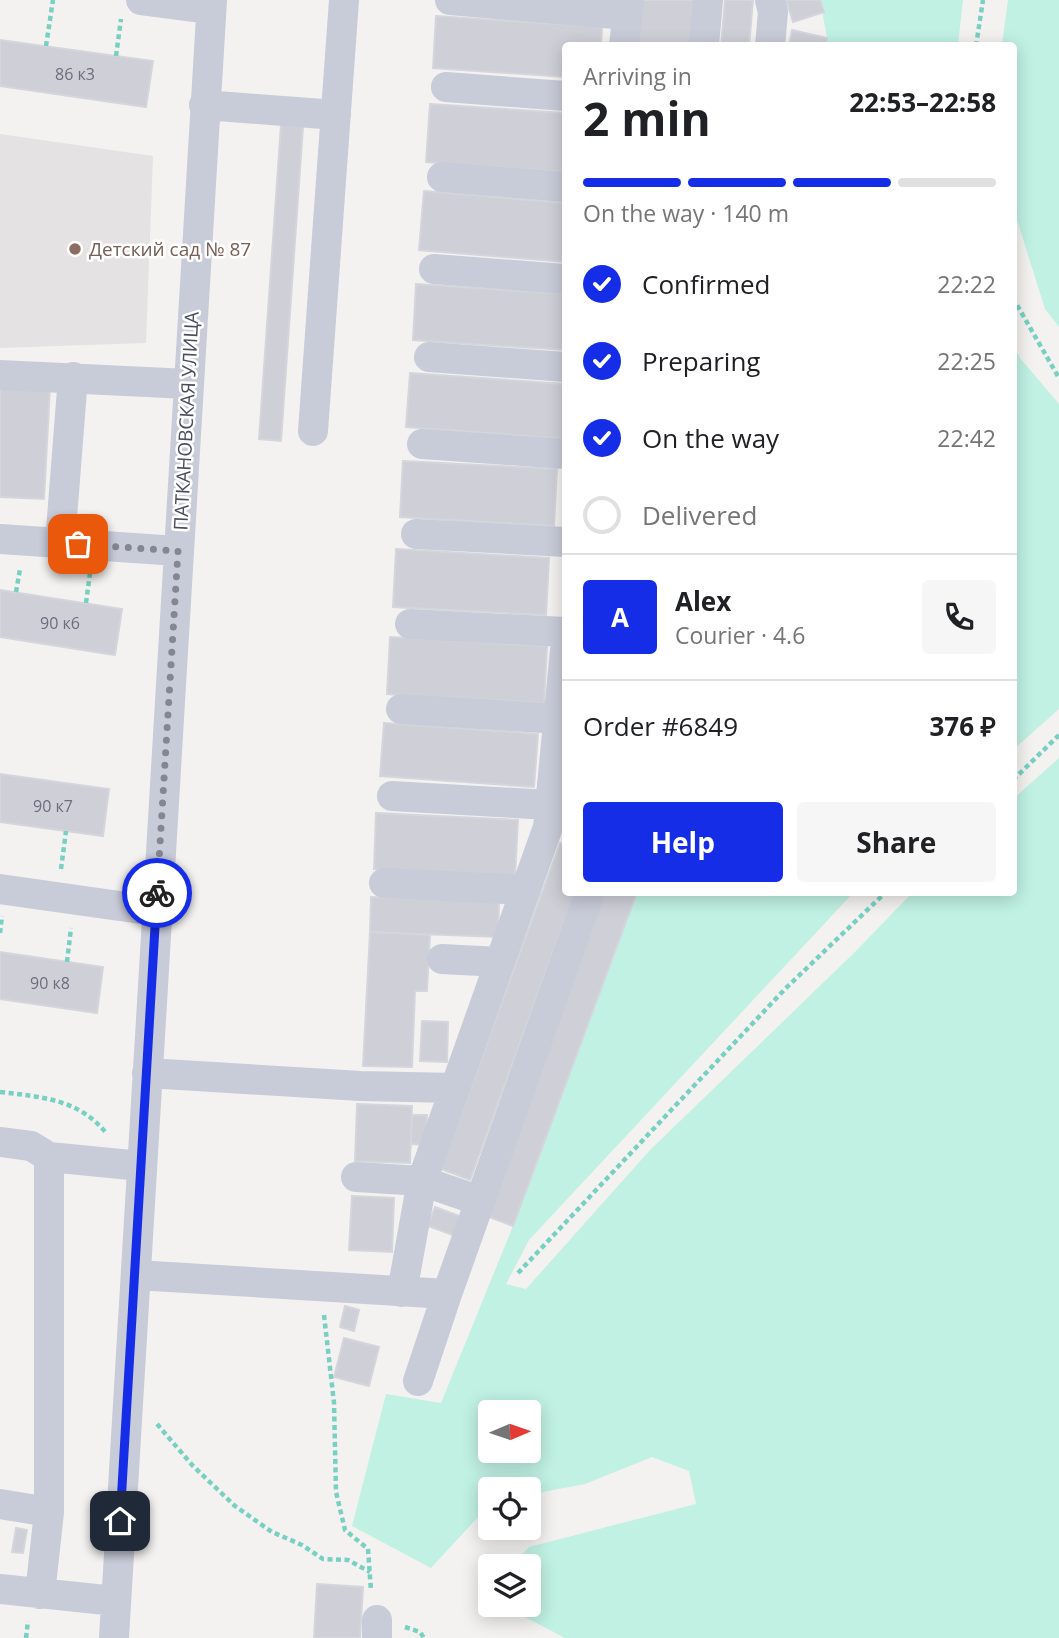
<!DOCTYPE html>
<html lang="en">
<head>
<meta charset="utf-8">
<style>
	body { margin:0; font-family:"Open Sans",sans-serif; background:#f6f6f6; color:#202124; height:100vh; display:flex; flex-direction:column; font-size:26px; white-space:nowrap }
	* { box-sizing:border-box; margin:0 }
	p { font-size:23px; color:#757577 }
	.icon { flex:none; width:38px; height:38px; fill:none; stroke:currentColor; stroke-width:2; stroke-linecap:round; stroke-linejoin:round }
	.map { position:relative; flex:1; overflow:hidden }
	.side { position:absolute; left:562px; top:42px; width:455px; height:854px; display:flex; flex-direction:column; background:#fff; border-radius:7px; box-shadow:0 4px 18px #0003 }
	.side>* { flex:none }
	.needle { width:46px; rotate:88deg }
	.fabs { position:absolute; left:478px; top:1400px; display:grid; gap:14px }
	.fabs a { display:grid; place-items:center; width:63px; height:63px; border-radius:7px; background:#fff; box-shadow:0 4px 18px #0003; font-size:35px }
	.pin { position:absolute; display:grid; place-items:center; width:60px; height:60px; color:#fff; margin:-30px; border-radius:14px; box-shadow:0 4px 10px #0006 }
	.courier { position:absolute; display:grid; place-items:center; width:70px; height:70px; margin:-35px; border:5px solid #162de8; border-radius:50%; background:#fff; color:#222; box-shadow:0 2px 9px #0007 }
	.overview em { font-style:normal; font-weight:700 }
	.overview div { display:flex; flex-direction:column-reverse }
	.overview { display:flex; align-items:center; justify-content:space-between; height:119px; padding:0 21px }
	h1 { font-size:46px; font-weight:700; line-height:52px }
	.bar { display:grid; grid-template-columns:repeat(4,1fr); gap:10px 7px; align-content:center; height:84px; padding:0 21px }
	.bar i { height:9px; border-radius:5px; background:#e0e0e0 }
	.bar .active { background:#162de8 }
	.bar p { grid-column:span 4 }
	.line { display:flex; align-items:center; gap:18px; padding:0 21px; border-top:2px solid #e0e0e0 }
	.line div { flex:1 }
	.round { display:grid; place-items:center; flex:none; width:74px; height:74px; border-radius:7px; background:#f6f6f6 }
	ol { padding:0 21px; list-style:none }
	li { display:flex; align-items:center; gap:21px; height:77px }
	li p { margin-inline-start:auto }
	li .icon { padding:7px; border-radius:50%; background:#162de8; color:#fff; stroke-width:4 }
	li:last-child { color:#757577 }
	li i { width:38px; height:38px; border:4px solid #e0e0e0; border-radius:50% }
	.action { display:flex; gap:14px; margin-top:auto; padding:14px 21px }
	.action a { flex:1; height:80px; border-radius:7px; background:#162de8; color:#fff; font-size:28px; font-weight:700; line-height:80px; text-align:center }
	.action a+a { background:#f6f6f6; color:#202124 }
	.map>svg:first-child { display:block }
	.education { fill:#e4e2e3 }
	.green { fill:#c0f1e3; fill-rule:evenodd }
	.building { fill:#cecfd7; stroke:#d5d5dc; stroke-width:2 }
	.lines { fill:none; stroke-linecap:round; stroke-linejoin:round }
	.path { stroke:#77d0c1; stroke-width:4.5; stroke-dasharray:5 3.5; stroke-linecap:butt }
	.minor { stroke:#c8cbd8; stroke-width:30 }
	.done { stroke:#848792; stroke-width:7; stroke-dasharray:0 12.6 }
	.route { stroke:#162de8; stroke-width:9 }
	.education-dot { fill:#8d6e63; stroke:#fff; stroke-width:2.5 }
	.labels { text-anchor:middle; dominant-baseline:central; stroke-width:5; stroke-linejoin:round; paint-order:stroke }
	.number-label { font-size:16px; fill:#6a6e7d }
	.education-label { font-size:19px; fill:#785e54; stroke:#fff; text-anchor:start }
	.street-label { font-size:19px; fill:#484d5f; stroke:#fff }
</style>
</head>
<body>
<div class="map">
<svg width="1059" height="1638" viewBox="0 0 1059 1638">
	<rect width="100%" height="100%" fill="#f3f2f1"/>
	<path class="education" d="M 0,134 L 153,156 L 146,343 L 0,348 Z"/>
	<path class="green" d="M 820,0 L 963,0 L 958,45 L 826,45 L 827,38 Z
		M 1008,0 L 1059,0 L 1059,327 L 1045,309 L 1013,207 L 1013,46 L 1002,45 Z
		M 1013,344 L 1020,358 L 1059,404 L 1059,709 L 1013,750 Z
		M 1059,758 L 1059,1638 L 565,1638 L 502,1605 L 528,1605 L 528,1566 L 511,1566 L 529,1547 L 696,1504 L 689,1471 L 652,1457 L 585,1484 L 543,1492 L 529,1499 L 528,1489 L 490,1489 L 490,1512 L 480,1515 L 431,1568 L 352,1526 L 386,1394 L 441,1403 L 513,1226 L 637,893 L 853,893 L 529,1240 L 506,1284 L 526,1289 L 650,1150 L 855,952 L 912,893 L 1013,892 L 1013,799 ZM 490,1412 L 528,1412 L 528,1451 L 490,1451 Z"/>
	<path class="building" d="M 640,0 L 698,0 L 693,46 L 636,46 Z
		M 725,0 L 753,0 L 749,46 L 721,46 Z
		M 786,0 L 820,0 L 824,12 L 793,22 Z
		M 436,16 L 602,27 L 601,46 L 565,46 L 565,77 L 433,68 Z
		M 792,30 L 827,38 L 826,46 L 789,46 Z
		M 0,40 L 153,61 L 146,107 L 0,86 Z
		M 430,104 L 565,113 L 565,172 L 426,162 Z
		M 281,125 L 303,127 L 281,441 L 259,439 Z
		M 424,191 L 565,203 L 565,262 L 419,250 Z
		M 416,284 L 565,294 L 565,350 L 413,340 Z
		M 410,373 L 565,384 L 565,439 L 406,427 Z
		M 0,384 L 50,387 L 44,499 L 0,497 Z
		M 403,461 L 557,469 L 554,526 L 400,517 Z
		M 396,549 L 549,558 L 546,615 L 393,607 Z
		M 0,590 L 122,609 L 115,655 L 0,637 Z
		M 390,637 L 547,646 L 544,703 L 387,694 Z
		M 384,723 L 538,734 L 534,787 L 380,776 Z
		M 0,774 L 109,789 L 103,836 L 0,822 Z
		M 376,813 L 518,820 L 515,876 L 374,869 Z
		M 560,843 L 565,845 L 565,892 L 575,892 L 470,1180 L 441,1169 Z
		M 605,892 L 637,892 L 513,1226 L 484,1215 Z
		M 371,897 L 499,902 L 498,937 L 370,932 Z
		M 370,932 L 430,935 L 427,991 L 415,991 L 412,1067 L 363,1066 Z
		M 0,952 L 103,967 L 97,1013 L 0,999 Z
		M 422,1021 L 448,1022 L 447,1062 L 420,1061 Z
		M 357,1104 L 412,1106 L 410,1163 L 355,1161 Z
		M 412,1115 L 427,1115 L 425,1145 L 411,1144 Z
		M 352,1196 L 394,1198 L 392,1252 L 349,1250 Z
		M 435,1207 L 465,1218 L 458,1237 L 428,1226 Z
		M 345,1306 L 359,1310 L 354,1331 L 340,1327 Z
		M 344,1338 L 379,1347 L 369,1386 L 334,1377 Z
		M 16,1528 L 27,1530 L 23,1553 L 12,1552 Z
		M 317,1584 L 363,1587 L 360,1638 L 314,1638 Z"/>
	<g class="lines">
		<path class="path" d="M 46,46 L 53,0
			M 976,46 L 983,0
			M 116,56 L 121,19
			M 1013,298 L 1059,378
			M 16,592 L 20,569
			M 86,603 L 90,573
			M 1013,780 L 1059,735
			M 61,869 L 66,831
			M 0,933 L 2,916
			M 67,962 L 71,928
			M 0,1092 C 42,1097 79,1099 107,1134
			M 518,1273 L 785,989 L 886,892
			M 324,1315 L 334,1403 L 336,1492 L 345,1530 L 368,1549 L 371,1591
			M 157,1424 L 193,1466 L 235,1506 L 272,1532 L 302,1545 L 323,1559 L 348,1560 L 370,1572
			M 405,1627 L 420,1632 L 424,1638
			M 26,1638 L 28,1621"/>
		<path class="minor" d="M 141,0 L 211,9
			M 450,0 L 627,15
			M 770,0 L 773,12 L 770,46
			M 624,46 L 629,0
			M 704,46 L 708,0
			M 446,87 L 565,96
			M 204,105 L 336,115
			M 442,177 L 565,187
			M 434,269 L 565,279
			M 429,357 L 565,367
			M 0,375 L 188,384
			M 313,431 L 344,0
			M 422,444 L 565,454
			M 416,534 L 565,542
			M 0,539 L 178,551
			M 60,543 L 73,377
			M 410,624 L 565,632
			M 401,709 L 559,719
			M 392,796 L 550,805
			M 384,883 L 526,890
			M 0,889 L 155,911
			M 442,959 L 500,962
			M 147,1073 L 360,1086 L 455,1088
			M 0,1142 L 31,1146 L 49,1157 L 141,1166
			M 356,1177 L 422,1181 L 480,1201
			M 136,1275 L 447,1294 L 418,1381
			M 402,1292 L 422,1181 L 548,827 L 565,650
			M 447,1294 L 590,892
			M 0,1504 L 49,1512
			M 0,1589 L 115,1601
			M 40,1594 L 49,1512 L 49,1157
			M 114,1638 L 212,0
			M 377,1638 L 377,1620"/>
	</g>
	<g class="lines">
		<path class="done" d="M 78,544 L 178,551 L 157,893"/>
		<path class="route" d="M 120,1521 L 157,893"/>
	</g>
	<circle class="education-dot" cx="75" cy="249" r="7"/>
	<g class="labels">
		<g class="number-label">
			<text x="75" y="74">86 к3</text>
			<text x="60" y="623">90 к6</text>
			<text x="53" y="806">90 к7</text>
			<text x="50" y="983">90 к8</text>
		</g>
		<g class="education-label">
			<text x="89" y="249">Детский сад № 87</text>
		</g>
		<g class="street-label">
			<text transform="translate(186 421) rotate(-87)">ПАТКАНОВСКАЯ УЛИЦА</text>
		</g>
	</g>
</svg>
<div class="fabs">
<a><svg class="needle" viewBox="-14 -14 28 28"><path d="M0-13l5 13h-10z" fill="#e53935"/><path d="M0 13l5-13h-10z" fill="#757577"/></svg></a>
<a><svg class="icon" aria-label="locate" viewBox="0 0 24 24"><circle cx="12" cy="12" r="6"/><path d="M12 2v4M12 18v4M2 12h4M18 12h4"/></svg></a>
<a><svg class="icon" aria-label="layers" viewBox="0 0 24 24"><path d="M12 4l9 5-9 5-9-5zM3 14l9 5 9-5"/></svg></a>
</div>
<div class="pin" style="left:78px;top:544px;background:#ea580c"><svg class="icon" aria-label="bag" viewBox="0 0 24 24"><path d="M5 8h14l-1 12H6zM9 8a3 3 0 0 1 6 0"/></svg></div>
<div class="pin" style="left:120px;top:1521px;background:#1f2937"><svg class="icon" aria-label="home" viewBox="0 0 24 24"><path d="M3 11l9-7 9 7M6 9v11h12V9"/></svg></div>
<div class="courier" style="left:157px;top:893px"><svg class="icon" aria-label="bike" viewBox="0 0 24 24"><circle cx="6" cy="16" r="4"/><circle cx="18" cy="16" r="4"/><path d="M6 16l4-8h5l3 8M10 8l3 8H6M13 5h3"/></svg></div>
<section class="side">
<div class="overview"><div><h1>2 min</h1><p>Arriving in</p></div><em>22:53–22:58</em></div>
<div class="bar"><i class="active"></i><i class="active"></i><i class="active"></i><i></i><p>On the way · 140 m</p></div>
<ol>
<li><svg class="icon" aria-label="check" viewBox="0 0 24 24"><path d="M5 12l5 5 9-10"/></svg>Confirmed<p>22:22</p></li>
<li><svg class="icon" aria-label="check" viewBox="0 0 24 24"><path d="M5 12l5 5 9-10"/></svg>Preparing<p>22:25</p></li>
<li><svg class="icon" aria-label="check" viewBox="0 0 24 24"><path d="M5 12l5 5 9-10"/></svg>On the way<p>22:42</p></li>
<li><i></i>Delivered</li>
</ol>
<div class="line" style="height:126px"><b class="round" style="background:#162de8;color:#fff">A</b><div><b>Alex</b><p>Courier · 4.6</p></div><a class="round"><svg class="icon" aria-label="phone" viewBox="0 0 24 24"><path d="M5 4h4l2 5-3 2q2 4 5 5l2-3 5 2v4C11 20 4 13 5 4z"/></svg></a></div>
<div class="line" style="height:91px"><div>Order #6849</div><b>376 ₽</b></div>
<div class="action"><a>Help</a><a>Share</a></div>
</section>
</div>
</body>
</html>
